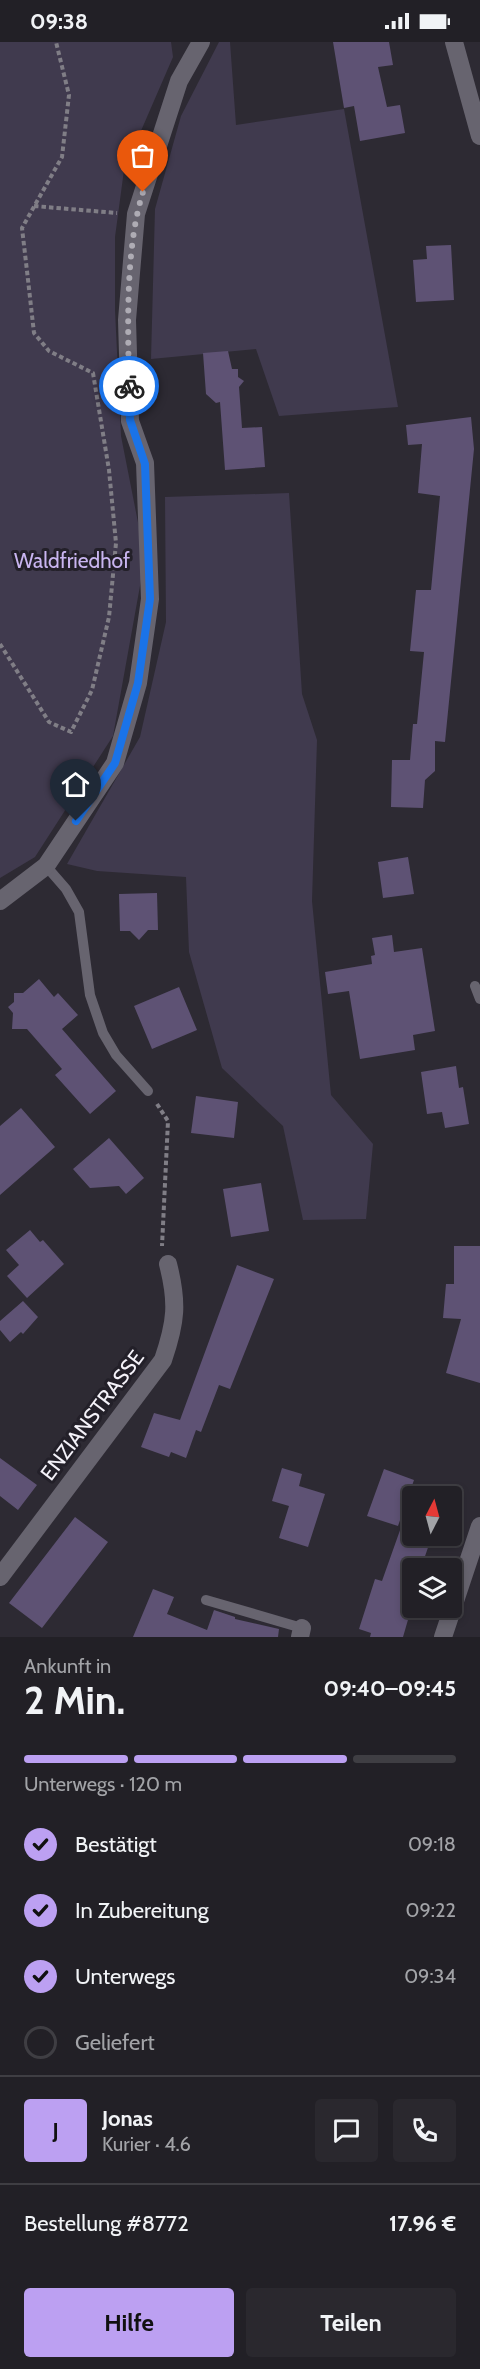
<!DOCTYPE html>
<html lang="de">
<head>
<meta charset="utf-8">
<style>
	body { margin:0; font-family:Cabin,sans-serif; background:#2a282e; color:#f1f3f6; height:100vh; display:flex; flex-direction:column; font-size:22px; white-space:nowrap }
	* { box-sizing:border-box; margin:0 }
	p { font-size:20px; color:#a2a3a7 }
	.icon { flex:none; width:33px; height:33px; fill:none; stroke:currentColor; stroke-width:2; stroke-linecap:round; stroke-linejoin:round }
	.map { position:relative; height:1595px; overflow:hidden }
	.panel { display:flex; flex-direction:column; background:#222026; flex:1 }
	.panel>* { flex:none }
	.needle { width:39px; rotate:6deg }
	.buttons { position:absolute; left:402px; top:1444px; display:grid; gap:12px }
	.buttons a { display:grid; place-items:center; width:60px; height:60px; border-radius:6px; background:#222026; box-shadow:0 3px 9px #0003,0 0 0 2px #3f3e43; font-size:30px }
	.pin { position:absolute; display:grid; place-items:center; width:51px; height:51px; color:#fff; margin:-62px -26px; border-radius:50% 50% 50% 0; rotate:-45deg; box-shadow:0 0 6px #0007 }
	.pin .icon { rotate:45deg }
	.courier { position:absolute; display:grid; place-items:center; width:60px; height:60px; margin:-30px; border:4px solid #1a73e8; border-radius:50%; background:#fff; color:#222; box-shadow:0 2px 8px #0007 }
	.overview em { font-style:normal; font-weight:800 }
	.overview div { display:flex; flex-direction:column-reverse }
	.overview { display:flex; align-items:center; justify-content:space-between; height:102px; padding:0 24px }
	h1 { font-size:39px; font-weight:800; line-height:45px }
	.bar { display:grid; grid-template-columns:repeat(4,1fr); gap:9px 6px; align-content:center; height:72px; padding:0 24px }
	.bar i { height:8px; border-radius:4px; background:#3f3e43 }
	.bar .on { background:#bca0f2 }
	.bar p { grid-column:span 4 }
	.line { display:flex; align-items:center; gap:15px; padding:0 24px; border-top:2px solid #3f3e43 }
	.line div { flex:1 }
	.round { display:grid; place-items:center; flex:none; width:63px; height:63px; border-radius:6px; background:#2a282e }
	ol { padding:0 24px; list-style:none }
	li { display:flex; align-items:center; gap:18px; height:66px }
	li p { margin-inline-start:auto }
	li .icon { padding:6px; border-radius:50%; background:#bca0f2; color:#111; stroke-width:4 }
	li:last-child { color:#a2a3a7 }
	li i { width:33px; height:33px; border:3px solid #3f3e43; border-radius:50% }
	.primary-button { display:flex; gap:12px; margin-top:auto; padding:12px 24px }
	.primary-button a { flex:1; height:69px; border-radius:6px; background:#bca0f2; color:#111; font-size:24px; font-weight:800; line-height:69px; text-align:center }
	.primary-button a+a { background:#2a282e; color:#f1f3f6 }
	.status { display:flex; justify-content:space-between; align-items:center; height:42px; padding:0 30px; background:#222026; direction:ltr }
	.status svg { height:16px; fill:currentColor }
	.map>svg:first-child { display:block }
	.green { fill:#403a4e }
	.building { fill:#5e5274 }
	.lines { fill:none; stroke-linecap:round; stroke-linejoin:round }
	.path { stroke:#807e86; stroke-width:4; stroke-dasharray:4.5 3; stroke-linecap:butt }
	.service { stroke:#67646f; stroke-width:10 }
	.minor { stroke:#67646f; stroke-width:18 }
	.done { stroke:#aeacb4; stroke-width:6; stroke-dasharray:0 10.8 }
	.route { stroke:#1a73e8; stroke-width:8 }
	.labels { text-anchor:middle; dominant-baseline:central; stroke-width:6; stroke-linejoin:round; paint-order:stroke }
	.park-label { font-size:21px; fill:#c9b5f0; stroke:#232029 }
	.street-label { font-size:21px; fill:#f4f2f9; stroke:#232029 }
</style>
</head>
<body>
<div class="status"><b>09:38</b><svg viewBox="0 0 49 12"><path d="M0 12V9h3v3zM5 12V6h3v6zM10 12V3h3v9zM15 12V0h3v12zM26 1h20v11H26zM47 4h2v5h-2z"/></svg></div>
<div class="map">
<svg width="480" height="1595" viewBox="0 0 480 1595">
	<rect width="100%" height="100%" fill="#2d2a33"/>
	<path class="green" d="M 0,0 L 171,0 L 173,15 L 124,128 L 115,195 L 115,268 L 121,394 L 145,516 L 113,694 L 35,815 L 0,836 Z
		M 219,0 L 230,0 L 236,83 L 344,67 L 398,365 L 279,374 L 256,307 L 151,317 L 155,167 L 181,74 Z
		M 289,451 L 302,652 L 317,698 L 312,859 L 331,1053 L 373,1102 L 366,1177 L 303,1178 L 283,1084 L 222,1026 L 189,910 L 186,835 L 97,829 L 67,822 L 140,695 L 166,580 L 165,455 Z"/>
	<path class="building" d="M 333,0 L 389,0 L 393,23 L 378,25 L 387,65 L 400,63 L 405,91 L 360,99 L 354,64 L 344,66 Z
		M 451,203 L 454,258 L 416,260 L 413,218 L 427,217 L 426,204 Z
		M 228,309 L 232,327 L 238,327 L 238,335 L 244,339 L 239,345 L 242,386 L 262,385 L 265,425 L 225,428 L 220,360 L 216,361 L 206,352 L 203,311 Z
		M 471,375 L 474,407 L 445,700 L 435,699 L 435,729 L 425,738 L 423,766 L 391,765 L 392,718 L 410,718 L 413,682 L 417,682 L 424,610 L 410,609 L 416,548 L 431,548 L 440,454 L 418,451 L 422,402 L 408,403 L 406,383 Z
		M 408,815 L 414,852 L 383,856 L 378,820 Z
		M 157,851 L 158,888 L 148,888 L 139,898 L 130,889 L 120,889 L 119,852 Z
		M 392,893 L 394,910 L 422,906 L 435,989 L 413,993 L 415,1008 L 360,1017 L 349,949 L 328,952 L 325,930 L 372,922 L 371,914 L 375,913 L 372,896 Z
		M 39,937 L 54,955 L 58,951 L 78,973 L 62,987 L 116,1049 L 90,1072 L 55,1033 L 62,1027 L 27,987 L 12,987 L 13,971 L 8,965 L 14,960 L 14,951 L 23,951 Z
		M 179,945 L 197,988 L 152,1007 L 134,964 Z
		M 456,1024 L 459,1046 L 463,1045 L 469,1082 L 445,1086 L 442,1070 L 427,1072 L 421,1030 Z
		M 196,1054 L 238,1060 L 234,1096 L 191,1091 Z
		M 21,1066 L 55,1105 L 0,1153 L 0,1084 Z
		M 109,1096 L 144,1136 L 126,1152 L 119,1144 L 90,1146 L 73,1127 Z
		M 261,1141 L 269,1189 L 231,1195 L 223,1147 Z
		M 30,1188 L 40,1200 L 43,1198 L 64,1222 L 27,1256 L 7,1234 L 19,1223 L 6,1208 Z
		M 454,1204 L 480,1204 L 480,1341 L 446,1331 L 461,1277 L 443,1276 L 446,1242 L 454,1242 Z
		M 237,1223 L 274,1237 L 230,1347 L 219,1343 L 201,1390 L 196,1388 L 186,1416 L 171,1410 L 169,1415 L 141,1405 L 154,1371 L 180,1378 Z
		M 23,1259 L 38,1275 L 23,1292 L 21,1290 L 10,1300 L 0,1288 L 0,1279 Z
		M 0,1416 L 37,1443 L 18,1468 L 0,1454 Z
		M 282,1426 L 302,1432 L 299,1444 L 325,1452 L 308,1505 L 279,1496 L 289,1464 L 272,1459 Z
		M 384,1427 L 414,1438 L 398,1484 L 367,1474 Z
		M 410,1460 L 412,1461 L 412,1494 L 432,1494 L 423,1520 L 412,1516 L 412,1564 L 403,1595 L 370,1595 L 371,1591 L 359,1587 L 375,1537 L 382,1539 Z
		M 75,1475 L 108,1500 L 42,1586 L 9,1561 Z
		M 153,1547 L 174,1555 L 167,1572 L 207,1588 L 214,1568 L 235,1575 L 235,1577 L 279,1587 L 278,1595 L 133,1595 Z"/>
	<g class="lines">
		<path class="path" d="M 34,164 L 117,171
			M 0,602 L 49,680 L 71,690 L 92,648 L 109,575 L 116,501 L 109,428 L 93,331 L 49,309 L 34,291 L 27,229 L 22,186 L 62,115 L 69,53 L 56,0
			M 157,1062 L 168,1079 L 162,1204"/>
		<path class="service" d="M 46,824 L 66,847 L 79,870 L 90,953 L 103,991 L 116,1013 L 148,1049
			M 475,944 L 480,957
			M 206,1558 L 302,1586"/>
		<path class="minor" d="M 454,0 L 480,94
			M 0,859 L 46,824 L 115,721 L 138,641 L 150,557 L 145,421 L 130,379 L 127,278 L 136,172 L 179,39 L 201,0
			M 0,1535 L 163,1318 C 176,1280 178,1261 168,1222
			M 300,1595 L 302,1586
			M 443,1595 L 480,1484"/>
	</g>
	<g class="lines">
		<path class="done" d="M 129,344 C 128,284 125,207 143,150"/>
		<path class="route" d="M 76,779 L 115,721 L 138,641 L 150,557 L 145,422 L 130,378 L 129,344"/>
	</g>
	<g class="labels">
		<g class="park-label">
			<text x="72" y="518">Waldfriedhof</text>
		</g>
		<g class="street-label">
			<text transform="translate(92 1373) rotate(-53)">ENZIANSTRASSE</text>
		</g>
	</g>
</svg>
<div class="buttons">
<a><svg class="needle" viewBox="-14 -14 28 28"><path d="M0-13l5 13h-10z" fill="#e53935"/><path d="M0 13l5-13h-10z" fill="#a2a3a7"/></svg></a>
<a><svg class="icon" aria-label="layers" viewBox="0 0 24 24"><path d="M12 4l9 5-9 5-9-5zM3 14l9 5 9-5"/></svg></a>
</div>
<div class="pin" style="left:143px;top:150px;background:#ea580c"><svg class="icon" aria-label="bag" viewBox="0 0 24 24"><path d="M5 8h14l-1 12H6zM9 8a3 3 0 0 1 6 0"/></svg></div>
<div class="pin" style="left:76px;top:779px;background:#1f2937"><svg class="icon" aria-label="home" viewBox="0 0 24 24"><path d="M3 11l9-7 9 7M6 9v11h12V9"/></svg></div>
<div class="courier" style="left:129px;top:344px"><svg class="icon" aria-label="bike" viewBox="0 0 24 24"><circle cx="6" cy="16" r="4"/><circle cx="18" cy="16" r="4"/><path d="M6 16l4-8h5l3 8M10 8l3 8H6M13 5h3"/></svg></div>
</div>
<section class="panel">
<div class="overview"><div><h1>2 Min.</h1><p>Ankunft in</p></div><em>09:40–09:45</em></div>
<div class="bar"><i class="on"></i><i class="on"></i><i class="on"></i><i></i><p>Unterwegs · 120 m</p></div>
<ol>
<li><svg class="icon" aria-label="check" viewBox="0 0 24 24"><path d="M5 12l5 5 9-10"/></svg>Bestätigt<p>09:18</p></li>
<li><svg class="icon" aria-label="check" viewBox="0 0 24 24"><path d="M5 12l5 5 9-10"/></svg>In Zubereitung<p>09:22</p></li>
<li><svg class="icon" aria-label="check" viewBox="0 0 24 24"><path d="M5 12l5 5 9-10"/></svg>Unterwegs<p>09:34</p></li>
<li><i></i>Geliefert</li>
</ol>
<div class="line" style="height:108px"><b class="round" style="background:#bca0f2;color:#111">J</b><div><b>Jonas</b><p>Kurier · 4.6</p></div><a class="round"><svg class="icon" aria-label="chat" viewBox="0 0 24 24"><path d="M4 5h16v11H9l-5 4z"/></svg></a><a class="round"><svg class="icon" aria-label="phone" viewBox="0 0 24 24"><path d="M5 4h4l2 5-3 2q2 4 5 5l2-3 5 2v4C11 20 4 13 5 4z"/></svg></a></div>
<div class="line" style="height:78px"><div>Bestellung #8772</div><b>17.96 €</b></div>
<div class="primary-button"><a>Hilfe</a><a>Teilen</a></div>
</section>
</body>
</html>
